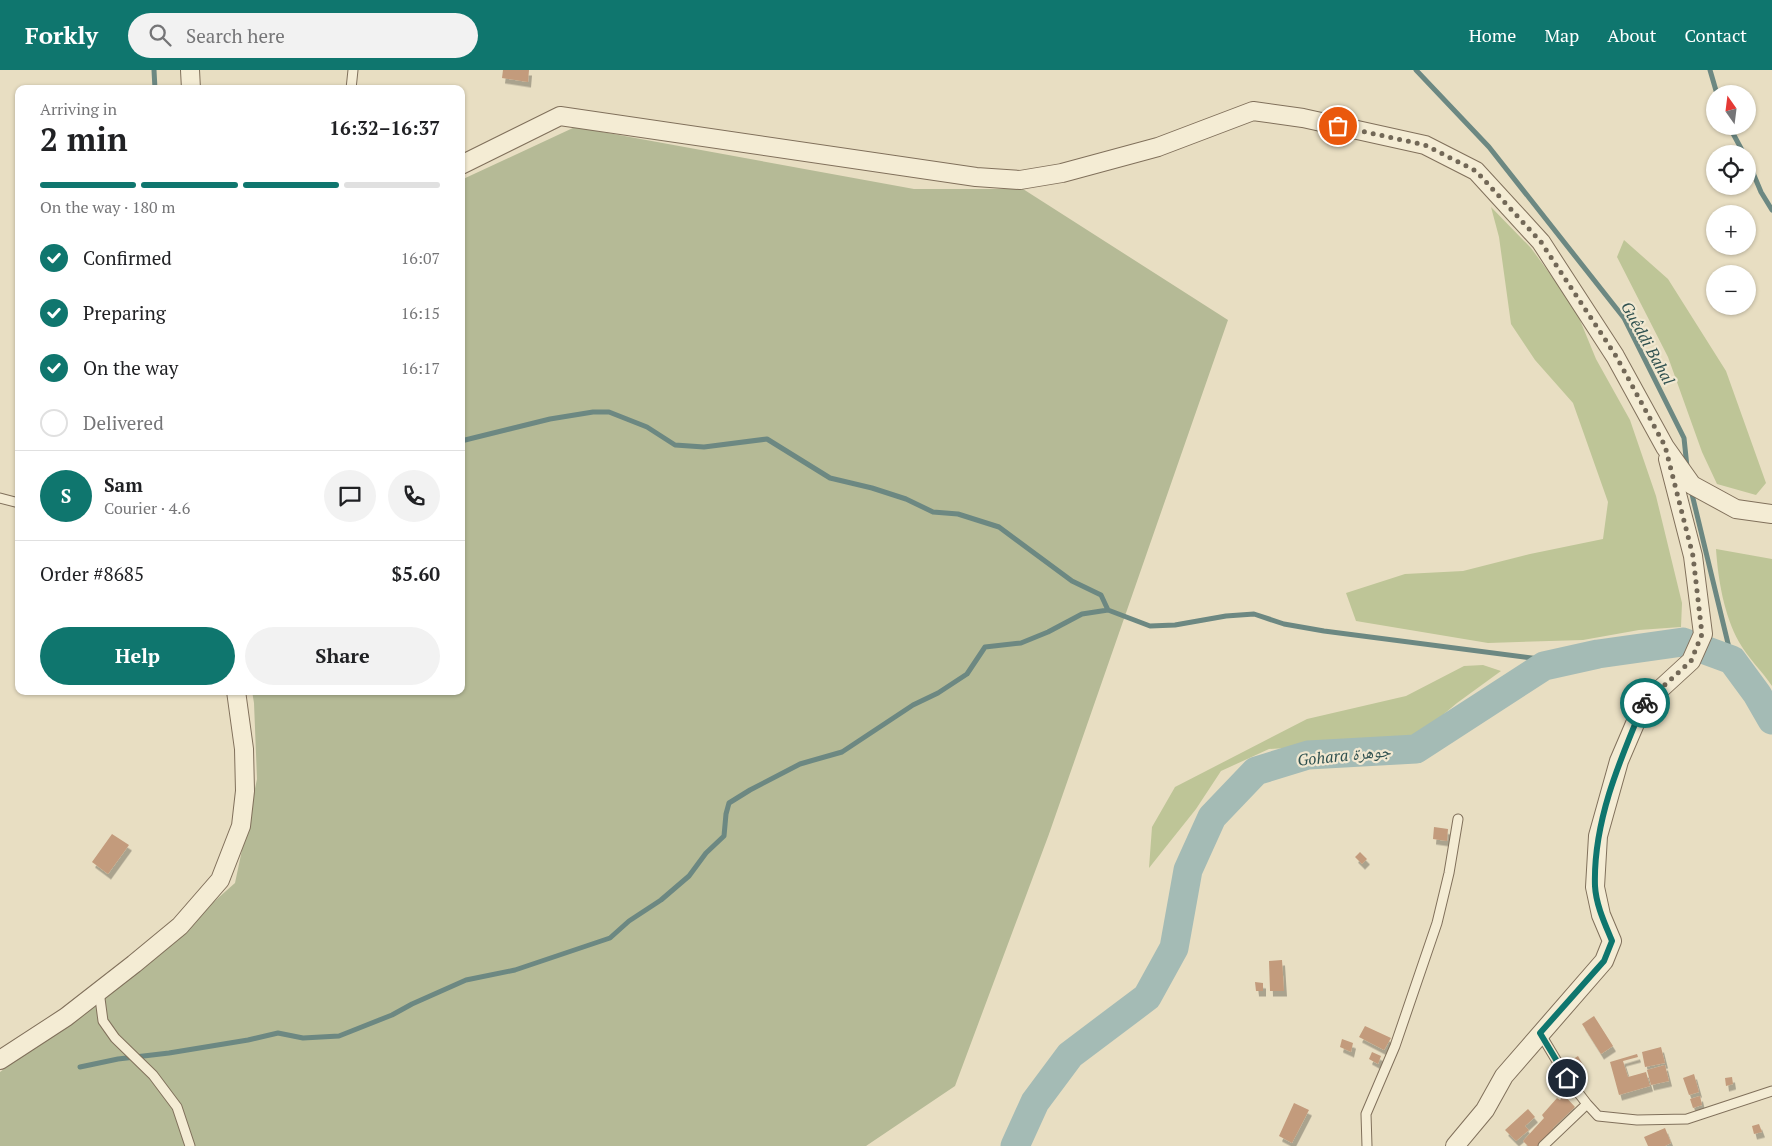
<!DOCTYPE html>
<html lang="en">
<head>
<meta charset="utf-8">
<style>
	body { margin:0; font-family:"PT Serif","Noto Naskh Arabic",serif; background:#f2f2f2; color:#202124; height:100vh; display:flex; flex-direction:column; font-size:19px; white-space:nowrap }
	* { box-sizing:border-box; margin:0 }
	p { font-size:16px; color:#757577 }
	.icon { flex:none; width:28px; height:28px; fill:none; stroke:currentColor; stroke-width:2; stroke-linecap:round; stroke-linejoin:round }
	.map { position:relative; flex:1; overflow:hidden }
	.panel { position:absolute; left:15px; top:15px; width:450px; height:610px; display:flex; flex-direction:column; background:#fff; border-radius:10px; box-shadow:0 1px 4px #0004 }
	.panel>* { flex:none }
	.needle { width:32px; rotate:346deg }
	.controls { position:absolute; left:1706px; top:15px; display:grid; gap:10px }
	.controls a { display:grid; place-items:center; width:50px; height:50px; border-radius:50%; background:#fff; box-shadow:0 1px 4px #0004; font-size:25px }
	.pin { position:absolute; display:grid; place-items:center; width:42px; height:42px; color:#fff; margin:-21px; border:2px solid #fff; border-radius:50%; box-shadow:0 1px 5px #0007 }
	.courier { position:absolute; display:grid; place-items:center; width:50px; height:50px; margin:-25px; border:4px solid #0f766e; border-radius:50%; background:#fff; color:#222; box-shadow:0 1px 6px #0007 }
	.summary em { font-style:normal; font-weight:600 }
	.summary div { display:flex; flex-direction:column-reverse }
	.summary { display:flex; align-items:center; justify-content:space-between; height:85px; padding:0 25px }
	h1 { font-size:32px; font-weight:600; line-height:38px }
	.bar { display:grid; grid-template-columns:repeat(4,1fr); gap:8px 5px; align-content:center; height:60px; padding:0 25px }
	.bar i { height:6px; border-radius:4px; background:#e0e0e0 }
	.bar .current { background:#0f766e }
	.bar p { grid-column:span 4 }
	.line { display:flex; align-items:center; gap:12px; padding:0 25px; border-top:1px solid #e0e0e0 }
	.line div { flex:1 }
	.round { display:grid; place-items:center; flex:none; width:52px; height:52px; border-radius:26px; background:#f2f2f2 }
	ol { padding:0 25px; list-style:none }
	li { display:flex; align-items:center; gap:15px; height:55px }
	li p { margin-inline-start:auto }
	li .icon { padding:5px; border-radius:50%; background:#0f766e; color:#fff; stroke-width:4 }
	li:last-child { color:#757577 }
	li i { width:28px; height:28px; border:2px solid #e0e0e0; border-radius:50% }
	.primary-button { display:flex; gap:10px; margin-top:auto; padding:10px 25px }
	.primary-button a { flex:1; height:58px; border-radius:30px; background:#0f766e; color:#fff; font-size:20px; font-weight:600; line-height:58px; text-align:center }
	.primary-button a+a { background:#f2f2f2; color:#202124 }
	header { display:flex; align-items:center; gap:30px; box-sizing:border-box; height:70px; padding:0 25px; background:#0f766e; color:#fff }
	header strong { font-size:24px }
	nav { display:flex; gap:28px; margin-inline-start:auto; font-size:18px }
	.search { width:350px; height:45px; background:#f2f2f2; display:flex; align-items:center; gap:12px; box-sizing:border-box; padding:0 18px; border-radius:28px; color:#757577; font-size:19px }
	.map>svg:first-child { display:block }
	.green { fill:#bec597 }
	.cemetery { fill:#b5ba96 }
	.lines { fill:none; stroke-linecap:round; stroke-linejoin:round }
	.stream { stroke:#6c8882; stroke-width:5 }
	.river { stroke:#a4bbb5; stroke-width:29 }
	.building { fill:#c39b7c; filter:url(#shadow) }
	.lane-casing { stroke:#80705b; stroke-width:11 }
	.street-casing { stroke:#80705b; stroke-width:20 }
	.lane { stroke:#f4ecd4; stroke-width:9 }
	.street { stroke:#f4ecd4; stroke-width:18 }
	.done { stroke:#726857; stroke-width:5; stroke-dasharray:0 9 }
	.route { stroke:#0f766e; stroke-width:6 }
	.labels { text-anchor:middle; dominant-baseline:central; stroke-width:4.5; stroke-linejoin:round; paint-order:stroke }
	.water-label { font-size:16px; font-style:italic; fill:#2e504f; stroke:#f1e8d1 }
</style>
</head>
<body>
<header>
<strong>Forkly</strong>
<div class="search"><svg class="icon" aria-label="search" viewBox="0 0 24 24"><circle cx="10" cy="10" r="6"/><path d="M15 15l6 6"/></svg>Search here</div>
<nav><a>Home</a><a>Map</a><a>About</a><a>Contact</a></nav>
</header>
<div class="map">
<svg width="1772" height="1076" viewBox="0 0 1772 1076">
	<defs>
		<filter id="shadow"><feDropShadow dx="3" dy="5.5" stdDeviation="0" flood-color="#0004"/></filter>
	</defs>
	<rect width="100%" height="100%" fill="#e8dec2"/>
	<path class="green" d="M 1491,137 L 1531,178 L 1575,238 L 1596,289 L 1630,350 L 1656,426 L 1682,533 L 1681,557 L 1639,560 L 1583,570 L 1488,573 L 1356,551 L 1346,523 L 1405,504 L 1463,501 L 1530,484 L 1603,469 L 1608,432 L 1573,333 L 1535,290 L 1511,254 L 1499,167 Z
		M 1624,170 L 1668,209 L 1726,301 L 1766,413 L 1756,425 L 1717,414 L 1702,382 L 1668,287 L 1617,187 Z
		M 1716,479 L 1772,489 L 1772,616 C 1762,601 1748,588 1739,572 C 1724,545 1718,509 1716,479 Z
		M 1483,595 L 1501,601 L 1457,633 L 1413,670 L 1269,679 L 1221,701 L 1196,739 L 1149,798 L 1152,757 L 1175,717 L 1307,649 L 1406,626 L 1464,596 Z"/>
	<path class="cemetery" d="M 575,57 L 914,119 L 1023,119 L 1228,250 L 1049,764 L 955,1016 L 866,1076 L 0,1076 L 0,1002 L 138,899 L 235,813 L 257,709 L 254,633 L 252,621 L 461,621 L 461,110 Z"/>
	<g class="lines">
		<path class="stream" d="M 154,0 L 155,19
			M 1416,0 L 1489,77 L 1624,248 L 1684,368 L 1687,397
			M 1710,0 L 1717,24
			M 1729,56 L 1744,84
			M 1748,91 L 1761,122 L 1772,140
			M 461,371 L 550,349 L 593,342 L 609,342 L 647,357 L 675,375 L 704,377 L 767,369 L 830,408 L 872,418 L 906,429 L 933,442 L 958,444 L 999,457 L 1072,511 L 1101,525 L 1108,540
			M 1691,420 L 1732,590
			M 80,997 L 118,989 L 169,983 L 248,970 L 278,963 L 303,968 L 339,966 L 392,945 L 412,934 L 466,910 L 515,900 L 610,868 L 629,851 L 661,830 L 689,806 L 706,783 L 724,766 L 726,744 L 729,733 L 750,720 L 800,694 L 842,682 L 913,635 L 938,623 L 967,604 L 985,577 L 1021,573 L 1048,562 L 1082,544 L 1108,540 L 1150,556 L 1175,555 L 1226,546 L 1254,544 L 1284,554 L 1324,561 L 1563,592"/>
		<path class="river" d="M 1015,1076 L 1035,1032 L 1070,985 L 1147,927 L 1174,878 L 1188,800 L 1212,747 L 1256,701 L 1308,685 L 1416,679 L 1544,596 L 1598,584 L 1683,572 L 1732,590 L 1757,624 L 1772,650"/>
	</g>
	<path class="building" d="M 503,0 L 529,0 L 528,12 L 502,8 Z
		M 1434,757 L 1448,759 L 1447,771 L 1433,769 Z
		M 112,764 L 129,775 L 108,804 L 92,792 Z
		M 1360,782 L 1367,789 L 1362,794 L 1355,787 Z
		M 1282,890 L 1284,921 L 1270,921 L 1269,891 Z
		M 1255,912 L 1263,913 L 1263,921 L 1256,921 Z
		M 1594,946 L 1613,976 L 1601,984 L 1582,954 Z
		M 1365,956 L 1391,968 L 1384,980 L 1359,967 Z
		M 1342,969 L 1353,973 L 1351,982 L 1340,977 Z
		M 1661,977 L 1665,993 L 1645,997 L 1642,982 Z
		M 1372,982 L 1381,986 L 1378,994 L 1369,989 Z
		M 1637,984 L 1638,987 L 1623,991 L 1628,1007 L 1646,1002 L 1650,1016 L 1619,1025 L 1610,992 Z
		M 1578,986 L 1583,995 L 1574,1000 L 1570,991 Z
		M 1665,995 L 1669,1011 L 1651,1015 L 1647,1000 Z
		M 1694,1004 L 1699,1022 L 1689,1025 L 1683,1008 Z
		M 1732,1007 L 1733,1014 L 1726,1016 L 1725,1008 Z
		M 1564,1025 L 1575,1037 L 1553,1058 L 1555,1061 L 1539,1076 L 1528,1076 L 1523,1071 L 1544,1048 L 1542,1045 L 1557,1028 L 1560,1030 Z
		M 1700,1026 L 1702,1035 L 1693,1038 L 1690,1029 Z
		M 1294,1033 L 1309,1040 L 1292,1073 L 1279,1066 Z
		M 1528,1039 L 1535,1047 L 1525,1056 L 1529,1060 L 1516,1071 L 1505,1060 Z
		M 1759,1054 L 1762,1062 L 1754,1064 L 1752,1056 Z
		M 1665,1058 L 1671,1073 L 1665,1076 L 1648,1076 L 1644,1067 Z"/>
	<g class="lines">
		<g class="lane-casing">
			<path id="lane" d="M 351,19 L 353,0
				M 0,428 L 19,433
				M 99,921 L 103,951 L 115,968 L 153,1005 L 177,1037 L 190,1076
				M 1540,963 L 1567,1008 L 1587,1034 L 1543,1076
				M 1587,1034 L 1598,1046 L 1637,1050 L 1687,1049 L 1772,1021
				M 1367,1076 L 1366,1044 L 1395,976 L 1437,853 L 1449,803 L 1458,749"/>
		</g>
		<g class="street-casing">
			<path id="street" d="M 190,0 L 191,19
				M 461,95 L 560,46 L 976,107 L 1020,110 L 1062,103 L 1158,77 L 1253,41 L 1303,48 L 1425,75 L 1476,101 L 1541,172 L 1615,286 L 1665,377 L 1692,415 L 1736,439 L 1772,444
				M 0,990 L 66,947 L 134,894 L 180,856 L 220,810 L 241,756 L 245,721 L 244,679 L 236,621
				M 1455,1076 L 1485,1040 L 1504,1006 L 1604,891 L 1612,871 L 1601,845 L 1595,817 L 1598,766 L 1619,691 L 1643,635 L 1691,591 L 1703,564 L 1693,486 L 1668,389"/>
		</g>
		<use href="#lane" class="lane"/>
		<use href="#street" class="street"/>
	</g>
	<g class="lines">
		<path class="done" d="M 1338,56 L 1425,75 L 1476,101 L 1541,172 L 1616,286 L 1665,376 L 1693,486 L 1702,564 L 1691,591 L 1645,633"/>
		<path class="route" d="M 1567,1008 L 1540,963 L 1604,891 L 1612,871 C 1605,854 1596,835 1595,816 C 1593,753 1619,692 1643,635 L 1645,633"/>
	</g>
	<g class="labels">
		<g class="water-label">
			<text transform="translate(1648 273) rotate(61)">Guêddi Bahal</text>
			<text transform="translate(1344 685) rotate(-6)">Gohara جوهرة</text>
		</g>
	</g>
</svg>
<div class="controls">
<a><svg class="needle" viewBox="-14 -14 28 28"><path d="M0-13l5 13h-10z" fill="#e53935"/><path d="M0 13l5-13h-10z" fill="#757577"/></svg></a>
<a><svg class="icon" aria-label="locate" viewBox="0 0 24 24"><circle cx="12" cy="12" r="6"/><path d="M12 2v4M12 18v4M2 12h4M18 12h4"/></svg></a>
<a>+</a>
<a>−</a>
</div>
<div class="pin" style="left:1338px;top:56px;background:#ea580c"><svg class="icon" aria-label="bag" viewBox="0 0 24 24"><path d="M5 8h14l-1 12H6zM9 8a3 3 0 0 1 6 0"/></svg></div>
<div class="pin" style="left:1567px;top:1008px;background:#1f2937"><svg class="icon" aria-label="home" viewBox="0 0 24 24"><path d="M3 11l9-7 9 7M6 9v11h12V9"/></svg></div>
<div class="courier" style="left:1645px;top:633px"><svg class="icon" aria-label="bike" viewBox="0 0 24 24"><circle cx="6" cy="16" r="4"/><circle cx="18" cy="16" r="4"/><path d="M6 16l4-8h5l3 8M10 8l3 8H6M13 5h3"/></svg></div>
<section class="panel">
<div class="summary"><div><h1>2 min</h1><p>Arriving in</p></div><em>16:32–16:37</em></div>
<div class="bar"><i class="current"></i><i class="current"></i><i class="current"></i><i></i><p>On the way · 180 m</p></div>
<ol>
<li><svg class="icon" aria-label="check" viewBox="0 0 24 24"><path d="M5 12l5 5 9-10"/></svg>Confirmed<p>16:07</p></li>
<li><svg class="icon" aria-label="check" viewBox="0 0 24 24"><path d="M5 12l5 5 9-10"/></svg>Preparing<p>16:15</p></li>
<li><svg class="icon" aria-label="check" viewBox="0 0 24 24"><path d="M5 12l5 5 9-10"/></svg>On the way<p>16:17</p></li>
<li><i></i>Delivered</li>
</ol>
<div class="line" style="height:90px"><b class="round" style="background:#0f766e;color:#fff">S</b><div><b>Sam</b><p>Courier · 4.6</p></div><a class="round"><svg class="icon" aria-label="chat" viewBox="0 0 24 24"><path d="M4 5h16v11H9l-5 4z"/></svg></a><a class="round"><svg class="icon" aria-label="phone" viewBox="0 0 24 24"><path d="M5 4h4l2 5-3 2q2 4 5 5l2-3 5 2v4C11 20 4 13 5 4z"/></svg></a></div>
<div class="line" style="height:65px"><div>Order #8685</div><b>$5.60</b></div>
<div class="primary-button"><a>Help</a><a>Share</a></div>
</section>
</div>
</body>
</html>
